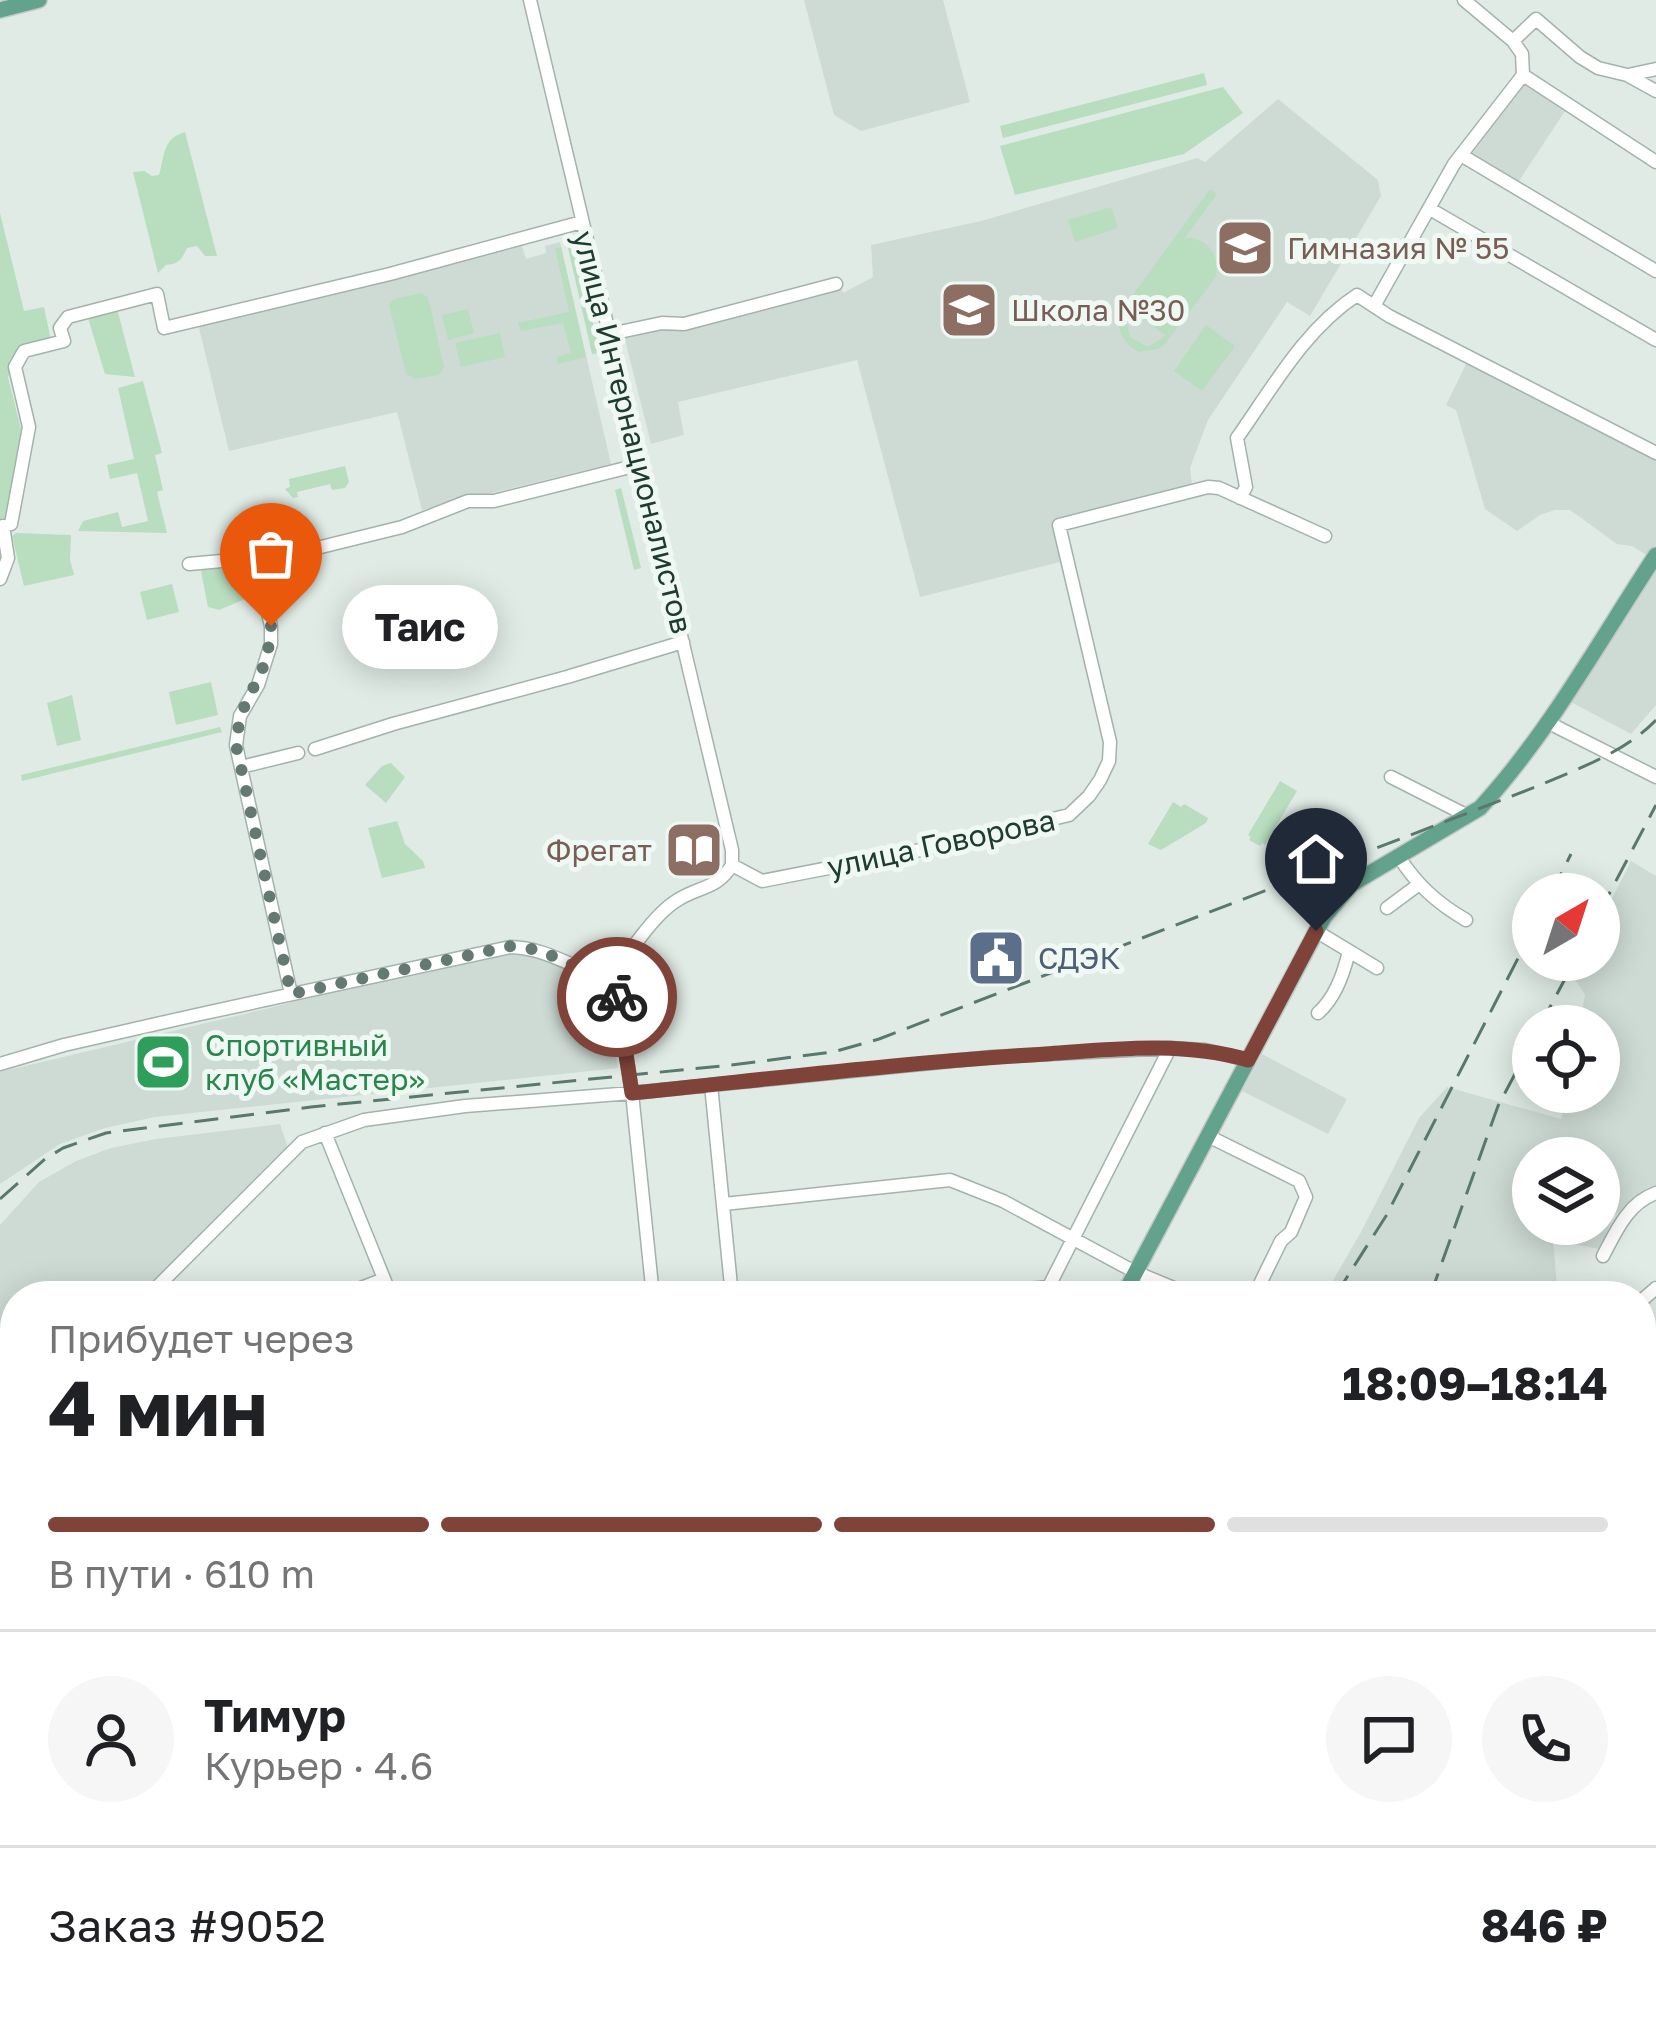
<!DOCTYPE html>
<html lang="ru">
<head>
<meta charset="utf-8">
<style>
	body { margin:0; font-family:"Golos Text",sans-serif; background:#f6f6f6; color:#202124; height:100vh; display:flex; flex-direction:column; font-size:45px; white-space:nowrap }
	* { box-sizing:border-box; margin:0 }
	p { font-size:39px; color:#757577 }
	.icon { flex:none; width:66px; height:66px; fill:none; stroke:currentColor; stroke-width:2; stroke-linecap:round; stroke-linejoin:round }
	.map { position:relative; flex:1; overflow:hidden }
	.side { position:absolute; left:0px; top:1281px; width:1656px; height:744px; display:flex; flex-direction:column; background:#fff; border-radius:48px 48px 0 0; box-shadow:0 6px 30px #0003 }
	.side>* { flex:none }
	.needle { width:78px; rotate:39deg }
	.tools { position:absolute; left:1512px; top:873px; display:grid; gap:24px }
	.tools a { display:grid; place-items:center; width:108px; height:108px; border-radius:50%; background:#fff; box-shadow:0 6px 30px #0003; font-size:60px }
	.pin { position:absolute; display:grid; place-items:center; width:102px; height:102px; color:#fff; margin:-123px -51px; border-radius:50% 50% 50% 0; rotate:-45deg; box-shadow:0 0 12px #0007 }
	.pin .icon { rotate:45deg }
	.courier { position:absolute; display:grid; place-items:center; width:120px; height:120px; margin:-60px; border:9px solid #80433a; border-radius:50%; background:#fff; color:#222; box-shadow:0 3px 15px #0007 }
	.bubble { position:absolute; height:84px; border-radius:42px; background:#fff; box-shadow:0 6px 30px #0003; font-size:39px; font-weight:700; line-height:84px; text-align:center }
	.headline em { font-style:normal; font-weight:700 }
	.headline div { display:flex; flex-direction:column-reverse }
	.headline { display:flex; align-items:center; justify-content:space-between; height:204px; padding:0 48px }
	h1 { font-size:78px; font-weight:700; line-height:90px }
	.bar { display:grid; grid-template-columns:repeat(4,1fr); gap:18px 12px; align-content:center; height:144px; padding:0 48px }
	.bar i { height:15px; border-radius:9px; background:#e0e0e0 }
	.bar .selected { background:#80433a }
	.bar p { grid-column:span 4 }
	.line { display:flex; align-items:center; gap:30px; padding:0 48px; border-top:3px solid #e0e0e0 }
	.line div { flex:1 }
	.round { display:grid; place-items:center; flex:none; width:126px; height:126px; border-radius:63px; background:#f6f6f6 }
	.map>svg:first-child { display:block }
	.built { fill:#cedbd4; fill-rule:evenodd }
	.green { fill:#b8ddbf; fill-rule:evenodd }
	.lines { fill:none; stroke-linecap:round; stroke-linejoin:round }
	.minor-casing { stroke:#a3b3ac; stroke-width:15 }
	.major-casing { stroke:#c1c8c6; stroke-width:18 }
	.minor { stroke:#fff; stroke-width:12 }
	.major { stroke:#63a28c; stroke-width:15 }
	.rail { stroke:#5a786d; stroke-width:3; stroke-dasharray:24 12; stroke-linecap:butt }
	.done { stroke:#637971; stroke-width:12; stroke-dasharray:0 21.6 }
	.route { stroke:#80433a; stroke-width:15 }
	.labels { text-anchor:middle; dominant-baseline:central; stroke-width:10; stroke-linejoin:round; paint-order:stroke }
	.education-label { font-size:30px; fill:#785e54; stroke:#f0f8f3; text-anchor:start }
	.street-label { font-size:30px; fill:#203c32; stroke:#f0f8f3 }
	.service-label { font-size:30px; fill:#4e5e75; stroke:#f0f8f3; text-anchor:start }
	.leisure-label { font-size:30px; fill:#27864d; stroke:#f0f8f3; text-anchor:start }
</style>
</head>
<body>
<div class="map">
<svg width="1656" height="2025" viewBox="0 0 1656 2025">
	<rect width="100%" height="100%" fill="#e0ebe5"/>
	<path class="built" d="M 804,0 L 943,0 L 970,102 L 861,131 L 834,115 Z
		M 1523,81 L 1567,108 L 1517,184 L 1466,154 Z
		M 1278,99 L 1378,180 L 1381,196 L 1310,316 L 1287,302 L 1208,420 L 1190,468 L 1192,484 L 1055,525 L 1064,561 L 920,597 L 857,360 L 678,402 L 684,435 L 651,444 L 624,336 L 838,277 L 843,293 L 873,277 L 871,245 L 981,221 L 1197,158 L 1205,162 Z
		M 560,242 L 611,464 L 422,510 L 397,412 L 229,451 L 199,328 L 202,326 L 522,246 L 526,259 L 546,253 L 545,246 Z
		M 1467,362 L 1656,458 L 1656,545 L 1648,556 L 1632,546 L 1617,544 L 1570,510 L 1555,510 L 1540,515 L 1517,531 L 1485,509 L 1456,410 L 1446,405 Z
		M 1656,568 L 1656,705 L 1631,734 L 1571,702 Z
		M 1631,861 L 1656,876 L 1656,1186 L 1646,1189 L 1614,1216 L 1599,1249 L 1553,1240 L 1558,1296 L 1324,1296 L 1361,1232 L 1419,1118 L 1447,1087 L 1561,1119 L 1567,1092 L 1599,1092 L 1599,1026 L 1579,1026 L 1585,995 L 1573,976 L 1581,960 L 1599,960 L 1599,924 ZM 1599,1158 L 1599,1224 L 1533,1224 L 1533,1158 Z
		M 512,953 L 540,956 L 602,984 L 618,1068 L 155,1117 L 105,1128 L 60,1144 L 0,1184 L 0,1072 L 286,1004 L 312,995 L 412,976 Z
		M 1262,1054 L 1347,1099 L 1328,1134 L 1242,1091 Z
		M 280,1124 L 289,1151 L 143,1296 L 15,1296 L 15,1391 L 0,1387 L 0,1225 L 39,1182 L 76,1161 L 111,1148 L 156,1139 Z
		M 1641,1444 L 1656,1456 L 1656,1684 L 1641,1690 Z
		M 750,2010 L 1294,2010 L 1300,2025 L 732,2025 Z"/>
	<path class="green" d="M 1204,73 L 1207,85 L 1003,138 L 1000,126 Z
		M 1223,87 L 1243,113 L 1184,154 L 1015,195 L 1000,146 Z
		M 185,132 L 217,256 L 205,256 L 197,246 L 187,248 C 182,259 179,264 166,265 L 158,273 L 133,172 L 144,171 L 152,176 L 159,175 C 165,155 162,139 185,132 Z
		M 1210,189 L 1217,194 L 1185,238 C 1208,238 1219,253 1216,277 L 1165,344 L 1158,349 L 1138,352 C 1122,342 1115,329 1121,311 ZM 1133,311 L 1165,335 L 1165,336 L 1148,347 L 1130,337 L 1127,323 Z
		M 1111,207 L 1118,228 L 1075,242 L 1068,220 Z
		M 0,213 L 24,311 L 44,307 L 51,341 L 23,347 L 8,377 L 21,429 L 7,518 L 0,519 Z
		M 573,237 L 600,353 L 592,354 L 566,239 Z
		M 561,247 L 586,357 L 558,364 L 557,357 L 571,353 L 563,323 L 521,331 L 518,323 L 569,312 L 555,248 Z
		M 421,293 L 428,297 L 444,367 L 439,375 L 415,379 L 406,374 L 389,305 L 394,299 Z
		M 117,309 L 135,377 L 105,374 L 88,318 Z
		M 468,309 L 474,333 L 448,340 L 442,315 Z
		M 1206,325 L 1235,346 L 1202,391 L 1174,371 Z
		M 500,333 L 505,357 L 461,367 L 455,343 Z
		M 143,381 L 162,453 L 155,455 L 163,490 L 157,492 L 167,533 L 78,531 L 83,521 L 118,512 L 122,527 L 148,521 L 137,473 L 110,479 L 107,465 L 134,459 L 118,388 Z
		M 345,466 L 349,482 L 345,488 L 332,490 L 330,484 L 297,492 L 298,497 L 293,498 L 285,489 L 290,487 L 289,479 Z
		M 621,488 L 641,568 L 634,570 L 615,490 Z
		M 16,533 L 71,535 L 70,560 L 74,575 L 24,586 L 12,536 Z
		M 211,566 C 228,569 244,582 245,599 L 219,610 L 208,607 L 201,571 L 204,567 Z
		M 172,584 L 179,612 L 147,620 L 140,592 Z
		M 211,682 L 218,715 L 176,725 L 169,692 Z
		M 72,695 L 81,740 L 57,746 L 47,703 Z
		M 220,727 L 222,732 L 22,781 L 21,775 Z
		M 391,763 L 405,777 L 386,803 L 365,785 L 382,766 Z
		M 1280,781 L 1297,791 L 1265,845 L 1262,843 L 1260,846 L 1249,840 L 1251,837 L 1248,835 Z
		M 1173,802 L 1181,807 L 1184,804 L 1208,818 L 1206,823 L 1161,850 L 1148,844 Z
		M 397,821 L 405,844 L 423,861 L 425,868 L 382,878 L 368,828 Z
		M 529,2010 L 683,2010 L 692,2025 L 522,2025 L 523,2017 Z
		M 726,2010 L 765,2010 L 751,2025 L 718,2025 Z"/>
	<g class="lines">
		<g class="minor-casing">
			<path id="minor" d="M 530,0 L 732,850 L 732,865
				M 1513,41 L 1536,19 L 1580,57 L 1598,68 L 1627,75 L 1656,91
				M 1523,75 L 1656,162
				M 1628,75 L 1656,69
				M 1461,155 L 1656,271
				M 1430,209 L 1656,340
				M 1374,306 L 1454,164 L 1523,75 L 1522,54 L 1513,41 L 1464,0
				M 610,334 L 662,323 L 684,324 L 836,284
				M 1240,498 L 1246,487 L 1237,438 C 1273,387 1305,329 1357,295 L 1389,316 L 1656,453
				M 0,527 L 11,524 L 29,427 L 15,367 L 24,351 L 64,341 L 60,328 L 68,317 L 157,294 L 164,328 L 390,274 L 582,222
				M 256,563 L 271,626 L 271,644 L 258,685 L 240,716 L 236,745 L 291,994
				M 189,564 L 243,559 L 256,563 L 402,527 L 468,501 L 494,501 L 642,464
				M 0,579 L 8,558 L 3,526
				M 1547,722 L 1656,777
				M 315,749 L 393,724 L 567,677 L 683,642
				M 241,767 L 298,753
				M 1391,777 L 1464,814 L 1470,814
				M 1399,857 C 1417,885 1437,903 1466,920
				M 732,865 L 762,881 L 946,845 L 1069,815 L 1089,796 L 1100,780 L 1109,761 L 1110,742 L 1059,525 L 1208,487 L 1219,488 L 1325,536
				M 1387,908 L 1418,885
				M 1316,931 L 1377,968
				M 1318,1013 C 1335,998 1344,973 1349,951
				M 0,1064 L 64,1045 L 196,1015 L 510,947 C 553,948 577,974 614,977
				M 711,1085 L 732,1296
				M 325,1133 L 391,1296
				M 1208,1136 L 1299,1181 L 1306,1197 L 1291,1232 L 1281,1241 L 1256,1292
				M 724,1204 L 950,1180 L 1003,1201 L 1135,1272 L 1193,1296
				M 1603,1256 C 1616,1231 1628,1203 1656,1193
				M 148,1296 L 302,1142 L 364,1120 L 465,1106 L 632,1093 L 992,1057 L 1170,1048 L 1205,1050 L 1248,1060
				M 340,1296 L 384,1279
				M 653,1296 L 632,1093 L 614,977 C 627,954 654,915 676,901 C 698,886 717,890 732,865
				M 962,1296 L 1048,1287
				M 1044,1296 L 1170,1048
				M 1249,1296 L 1264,1291 L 1283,1296
				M 1641,1301 L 1656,1288
				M 0,1603 L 15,1588
				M 1641,1695 L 1656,1688
				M 0,1753 L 15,1737
				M 0,1811 L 15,1813
				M 0,1882 L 15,1884
				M 1641,1912 L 1656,1885
				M 1641,1933 L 1656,1942
				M 176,2025 L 177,2010
				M 1204,2025 L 1265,2010
				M 1421,2025 L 1427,2010
				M 1579,2025 L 1587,2010"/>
		</g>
		<g class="major-casing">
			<path id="major" d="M 0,10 L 39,0
				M 1123,1296 L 1324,917 L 1351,885 L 1362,878 L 1480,808 C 1549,733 1600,640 1656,555
				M 502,2025 L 516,2010"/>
		</g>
		<use href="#minor" class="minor"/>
		<use href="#major" class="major"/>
		<path class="rail" d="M 1551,894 L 1571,854
			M 1599,913 L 1656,805
			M 1540,1026 L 1575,960
			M 0,1199 L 45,1159 L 63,1148 L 106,1133 L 311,1107 L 731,1065 L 833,1052 L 879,1039 L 1538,786 C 1579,768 1624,753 1656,720
			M 1335,1296 L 1386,1216 L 1533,929
			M 1430,1296 L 1498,1106 L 1533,1040
			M 1641,1635 L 1656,1629
			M 929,2025 L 945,2010
			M 1153,2025 L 1192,2014
			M 1258,2025 L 1285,2016"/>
	</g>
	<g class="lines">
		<path class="done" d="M 271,626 L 267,659 L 240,716 L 236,745 L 291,994 L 511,946 C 553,948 577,974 614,977 L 617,997"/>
		<path class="route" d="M 617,997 L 632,1093 C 770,1079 908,1062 1046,1054 C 1113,1049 1183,1041 1248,1060 L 1316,931"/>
	</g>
	<defs>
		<g id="school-square" transform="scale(3)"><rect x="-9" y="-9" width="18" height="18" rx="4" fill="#8d6e63" stroke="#f0f8f3"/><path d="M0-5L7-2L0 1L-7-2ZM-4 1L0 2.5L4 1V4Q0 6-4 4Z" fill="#fff"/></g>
		<g id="library-square" transform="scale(3)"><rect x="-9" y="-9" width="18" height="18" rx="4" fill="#8d6e63" stroke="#f0f8f3"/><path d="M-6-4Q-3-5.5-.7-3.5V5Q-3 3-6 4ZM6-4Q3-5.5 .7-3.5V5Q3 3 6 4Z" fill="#fff"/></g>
		<g id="civic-square" transform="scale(3)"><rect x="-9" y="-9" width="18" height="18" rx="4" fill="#5c6f8a" stroke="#f0f8f3"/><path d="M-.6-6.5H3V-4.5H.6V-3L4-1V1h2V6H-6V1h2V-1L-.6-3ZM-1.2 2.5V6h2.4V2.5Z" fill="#fff"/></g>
		<g id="stadium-square" transform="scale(3)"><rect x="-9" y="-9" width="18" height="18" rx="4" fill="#2e9e5b" stroke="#f0f8f3"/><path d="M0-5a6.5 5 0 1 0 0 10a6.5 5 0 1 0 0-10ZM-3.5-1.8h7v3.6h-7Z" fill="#fff"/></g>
	</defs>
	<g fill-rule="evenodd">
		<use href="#school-square" x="1245" y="248"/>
		<use href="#school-square" x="969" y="310"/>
		<use href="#library-square" x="694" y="850"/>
		<use href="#civic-square" x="996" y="958"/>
		<use href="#stadium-square" x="163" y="1062"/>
	</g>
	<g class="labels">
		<g class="education-label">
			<text x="1287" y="248">Гимназия № 55</text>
			<text x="1011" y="310">Школа №30</text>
			<text x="652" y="850" text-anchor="end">Фрегат</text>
		</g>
		<g class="street-label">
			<text transform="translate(633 432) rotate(76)">улица Интернационалистов</text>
			<text transform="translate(941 843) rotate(-12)">улица Говорова</text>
		</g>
		<g class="service-label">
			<text x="1038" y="958">СДЭК</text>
		</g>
		<g class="leisure-label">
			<text x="205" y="1045">Спортивный<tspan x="205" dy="34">клуб «Мастер»</tspan></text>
		</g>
	</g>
</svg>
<div class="tools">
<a><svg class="needle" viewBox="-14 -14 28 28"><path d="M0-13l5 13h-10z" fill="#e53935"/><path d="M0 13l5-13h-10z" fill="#757577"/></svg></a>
<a><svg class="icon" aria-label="locate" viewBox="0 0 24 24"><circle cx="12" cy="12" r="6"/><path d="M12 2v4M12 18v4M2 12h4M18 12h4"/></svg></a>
<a><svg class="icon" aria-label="layers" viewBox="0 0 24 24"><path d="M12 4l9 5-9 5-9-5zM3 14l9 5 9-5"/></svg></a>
</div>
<div class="pin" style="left:271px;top:626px;background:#ea580c"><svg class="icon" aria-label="bag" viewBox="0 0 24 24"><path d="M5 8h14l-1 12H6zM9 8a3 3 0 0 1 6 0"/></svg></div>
<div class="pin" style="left:1316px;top:931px;background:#1f2937"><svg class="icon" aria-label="home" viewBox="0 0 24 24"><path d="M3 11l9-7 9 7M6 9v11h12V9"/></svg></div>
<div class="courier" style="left:617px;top:997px"><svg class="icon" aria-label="bike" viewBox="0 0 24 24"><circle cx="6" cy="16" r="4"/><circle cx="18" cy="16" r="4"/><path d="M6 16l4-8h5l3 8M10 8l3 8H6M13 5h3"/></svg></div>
<div class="bubble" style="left:342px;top:585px;width:156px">Таис</div>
<section class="side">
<div class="headline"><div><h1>4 мин</h1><p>Прибудет через</p></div><em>18:09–18:14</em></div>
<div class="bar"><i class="selected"></i><i class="selected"></i><i class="selected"></i><i></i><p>В пути · 610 m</p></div>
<div class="line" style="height:216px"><a class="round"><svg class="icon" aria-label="person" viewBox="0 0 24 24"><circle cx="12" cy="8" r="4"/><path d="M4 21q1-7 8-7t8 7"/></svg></a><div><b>Тимур</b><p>Курьер · 4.6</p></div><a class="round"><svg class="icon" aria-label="chat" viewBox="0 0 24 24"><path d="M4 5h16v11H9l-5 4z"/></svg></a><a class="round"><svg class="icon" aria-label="phone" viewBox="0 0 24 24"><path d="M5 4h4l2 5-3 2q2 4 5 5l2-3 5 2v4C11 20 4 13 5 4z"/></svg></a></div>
<div class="line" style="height:156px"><div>Заказ #9052</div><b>846 ₽</b></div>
</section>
</div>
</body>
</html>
